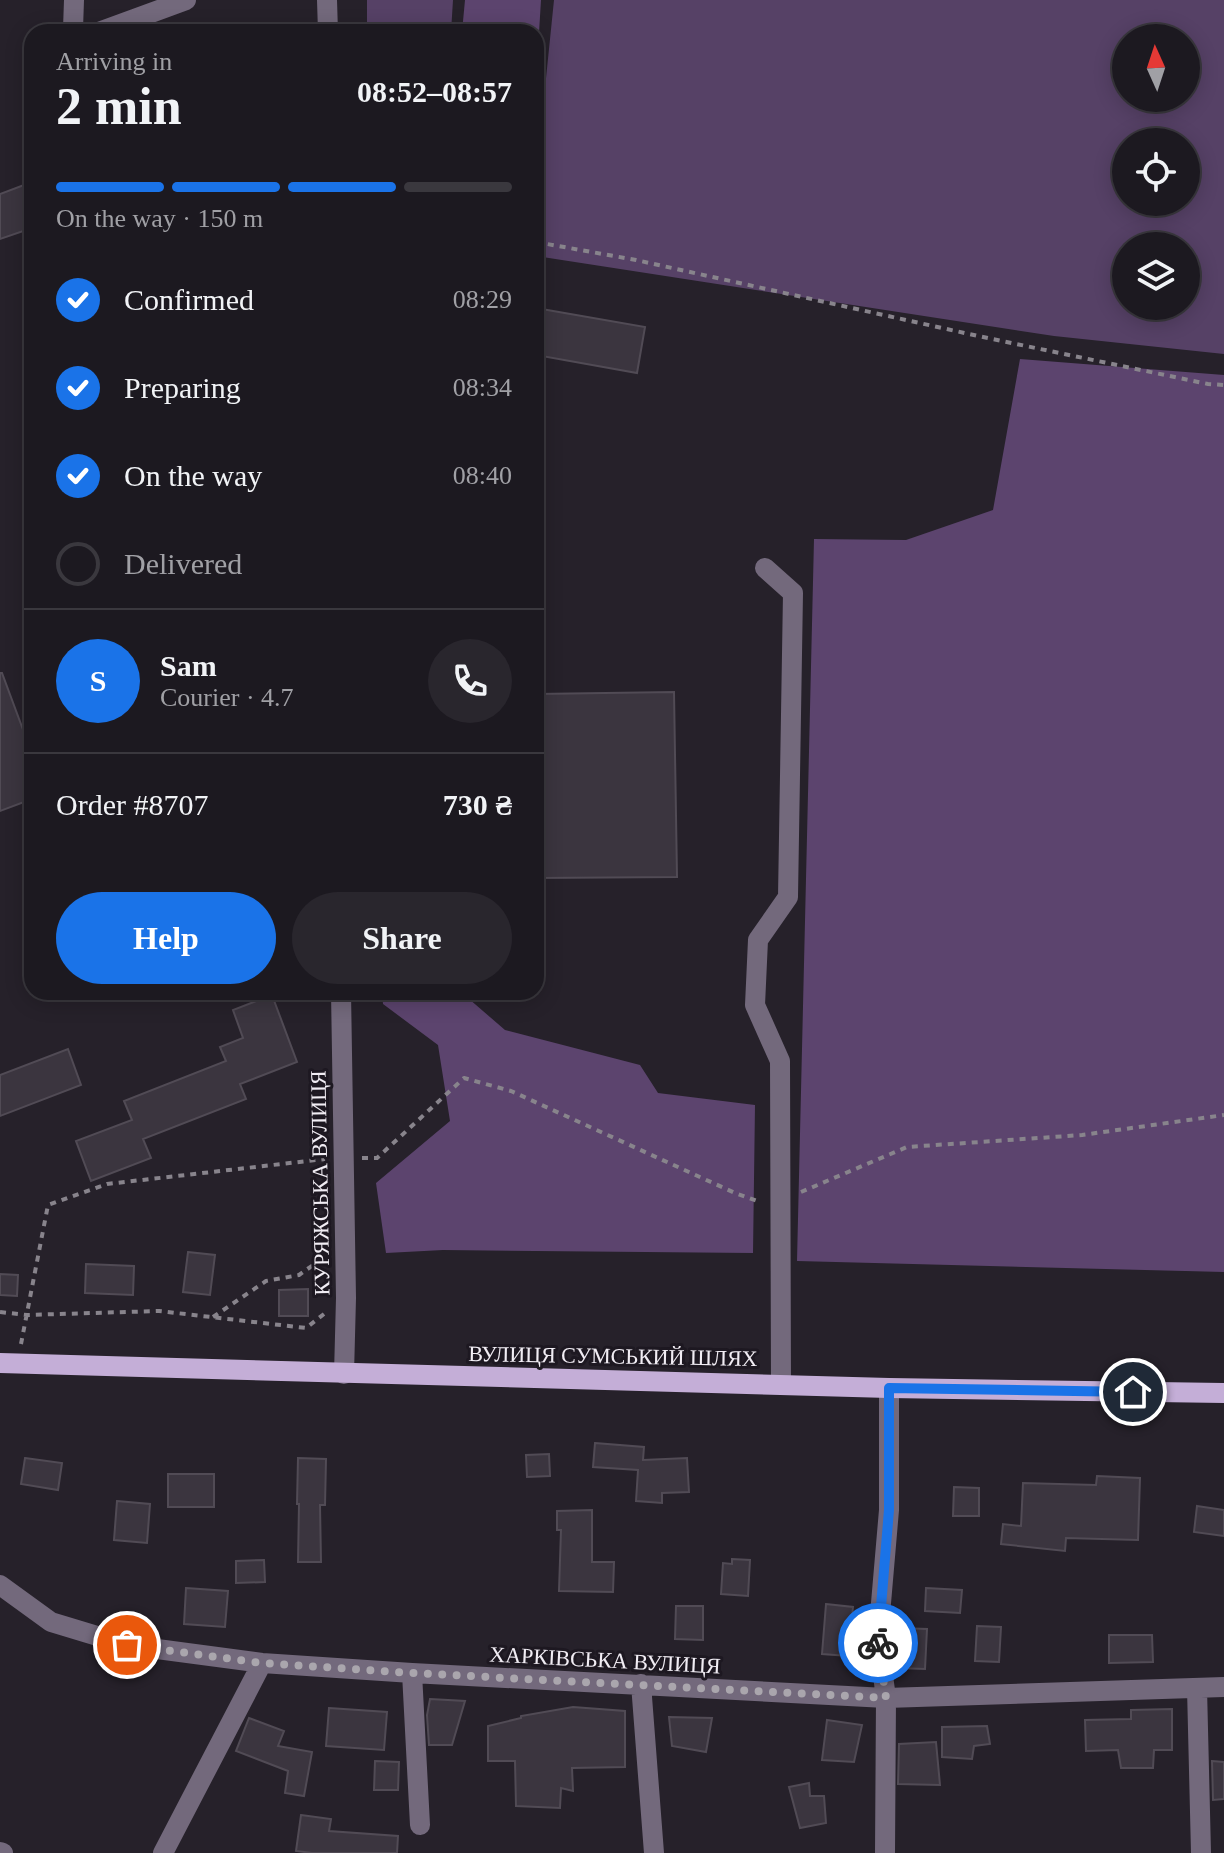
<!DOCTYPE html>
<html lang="en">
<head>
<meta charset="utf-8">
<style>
	body { margin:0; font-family:"Times New Roman",serif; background:#29262d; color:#f1f3f6; height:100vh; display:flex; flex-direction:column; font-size:30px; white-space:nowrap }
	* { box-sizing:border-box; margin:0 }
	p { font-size:26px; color:#a0a0a5 }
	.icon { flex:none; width:44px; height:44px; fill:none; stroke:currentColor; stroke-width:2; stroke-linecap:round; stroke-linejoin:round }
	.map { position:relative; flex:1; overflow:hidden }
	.details { position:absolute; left:24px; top:24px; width:520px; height:976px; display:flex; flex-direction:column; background:#1c1920; border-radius:24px; box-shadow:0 4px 20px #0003,0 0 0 2px #3a383e }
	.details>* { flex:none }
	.needle { width:52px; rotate:357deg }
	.fabs { position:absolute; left:1112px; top:24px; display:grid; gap:16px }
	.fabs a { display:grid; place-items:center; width:88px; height:88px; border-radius:50%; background:#1c1920; box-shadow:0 4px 20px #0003,0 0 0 2px #3a383e; font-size:40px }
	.pin { position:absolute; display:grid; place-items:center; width:68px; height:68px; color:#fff; margin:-34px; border:4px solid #fff; border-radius:50%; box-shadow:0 2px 8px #0007 }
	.courier { position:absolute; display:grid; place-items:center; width:80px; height:80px; margin:-40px; border:6px solid #1a73e8; border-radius:50%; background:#fff; color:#222; box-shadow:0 2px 10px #0007 }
	.overview em { font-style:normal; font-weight:700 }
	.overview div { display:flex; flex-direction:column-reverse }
	.overview { display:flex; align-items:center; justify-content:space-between; height:136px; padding:0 32px }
	h1 { font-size:52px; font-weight:700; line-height:60px }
	.bar { display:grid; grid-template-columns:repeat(4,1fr); gap:12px 8px; align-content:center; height:96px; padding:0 32px }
	.bar i { height:10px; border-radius:6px; background:#3a383e }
	.bar .active { background:#1a73e8 }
	.bar p { grid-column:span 4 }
	.line { display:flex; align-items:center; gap:20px; padding:0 32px; border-top:2px solid #3a383e }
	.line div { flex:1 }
	.round { display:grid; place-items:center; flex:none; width:84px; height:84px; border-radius:42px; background:#29262d }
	ol { padding:0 32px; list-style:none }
	li { display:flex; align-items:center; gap:24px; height:88px }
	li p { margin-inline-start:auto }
	li .icon { padding:8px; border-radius:50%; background:#1a73e8; color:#fff; stroke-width:4 }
	li:last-child { color:#a0a0a5 }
	li i { width:44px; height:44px; border:4px solid #3a383e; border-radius:50% }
	.button { display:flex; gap:16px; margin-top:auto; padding:16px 32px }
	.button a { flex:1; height:92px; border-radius:48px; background:#1a73e8; color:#fff; font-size:32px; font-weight:700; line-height:92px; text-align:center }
	.button a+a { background:#29262d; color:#f1f3f6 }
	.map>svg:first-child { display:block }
	.green { fill:#564166; fill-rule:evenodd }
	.forest { fill:#5c446e }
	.building { fill:#3b353f; stroke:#514b55; stroke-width:2 }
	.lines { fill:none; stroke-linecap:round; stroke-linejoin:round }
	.path { stroke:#88848c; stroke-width:4; stroke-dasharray:6 6; stroke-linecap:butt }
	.minor { stroke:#73697c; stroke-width:20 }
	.major { stroke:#c4aed7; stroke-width:20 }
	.done { stroke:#aaa6ad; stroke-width:8; stroke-dasharray:0 14.4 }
	.route { stroke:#1a73e8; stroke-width:10 }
	.labels { text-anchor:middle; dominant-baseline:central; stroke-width:6; stroke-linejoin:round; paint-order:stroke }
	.street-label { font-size:22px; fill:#f1edf4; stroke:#1d1821 }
</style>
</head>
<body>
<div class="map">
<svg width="1224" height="1853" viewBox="0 0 1224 1853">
	<rect width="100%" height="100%" fill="#26212a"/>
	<path class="green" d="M 367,0 L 453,0 L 451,32 L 367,32 Z
		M 554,0 L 1224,0 L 1224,354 L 1054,336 L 536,256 L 536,176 ZM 1126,38 L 1186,38 L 1186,98 L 1126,98 ZM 1126,142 L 1186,142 L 1186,202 L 1126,202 ZM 1126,246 L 1186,246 L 1186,306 L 1126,306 Z"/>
	<path class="forest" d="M 465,0 L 541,0 L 536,82 L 536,32 L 462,32 Z
		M 1020,359 L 1224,375 L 1224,1272 L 797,1261 L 814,539 L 906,540 L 993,510 Z
		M 382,992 L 461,992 L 505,1030 L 640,1065 L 658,1093 L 755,1105 L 753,1253 L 443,1250 L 386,1253 L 376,1183 L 450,1121 L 438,1045 L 383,1004 Z"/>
	<path class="building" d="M 32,182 L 32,228 L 0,239 L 0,194 Z
		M 536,308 L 645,327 L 637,373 L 536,355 Z
		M 0,673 L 2,673 L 32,754 L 32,799 L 0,811 Z
		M 674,692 L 677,877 L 536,878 L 536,694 Z
		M 272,995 L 297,1062 L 240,1084 L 246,1099 L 143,1139 L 151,1158 L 91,1181 L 76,1141 L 132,1120 L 124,1101 L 226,1061 L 220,1047 L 243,1038 L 233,1010 Z
		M 68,1049 L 81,1085 L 0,1116 L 0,1075 Z
		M 188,1252 L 215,1255 L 210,1295 L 183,1292 Z
		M 86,1264 L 134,1266 L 133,1295 L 85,1293 Z
		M 0,1274 L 18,1275 L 17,1296 L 0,1295 Z
		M 308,1289 L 308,1316 L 279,1316 L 279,1290 Z
		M 595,1443 L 644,1447 L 643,1460 L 687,1458 L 689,1492 L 662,1493 L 662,1503 L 636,1501 L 638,1470 L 593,1467 Z
		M 549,1454 L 550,1476 L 527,1477 L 526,1455 Z
		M 25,1458 L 62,1463 L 58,1490 L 21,1484 Z
		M 298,1458 L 326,1459 L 325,1505 L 320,1505 L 321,1562 L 298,1562 L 299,1504 L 297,1504 Z
		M 168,1474 L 214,1474 L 214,1507 L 168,1507 Z
		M 1097,1476 L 1140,1478 L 1138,1540 L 1066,1538 L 1065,1551 L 1001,1544 L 1003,1524 L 1021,1526 L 1023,1483 L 1096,1485 Z
		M 954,1487 L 979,1488 L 979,1516 L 953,1516 Z
		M 117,1501 L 150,1504 L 147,1543 L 114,1540 Z
		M 1197,1506 L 1224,1510 L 1224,1536 L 1194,1532 Z
		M 592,1510 L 592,1562 L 614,1562 L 613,1592 L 559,1591 L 561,1530 L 557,1530 L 557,1511 Z
		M 732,1559 L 750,1560 L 748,1596 L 721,1594 L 723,1563 L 732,1564 Z
		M 264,1560 L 265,1582 L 236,1583 L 236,1561 Z
		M 186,1588 L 228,1591 L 225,1627 L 184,1624 Z
		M 926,1588 L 962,1590 L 960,1613 L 925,1611 Z
		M 826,1604 L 853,1607 L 848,1656 L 822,1654 Z
		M 676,1606 L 703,1606 L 703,1640 L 675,1639 Z
		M 977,1626 L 1001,1627 L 999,1662 L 975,1661 Z
		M 899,1628 L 927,1629 L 925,1669 L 897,1668 Z
		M 1109,1635 L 1152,1635 L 1153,1662 L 1109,1663 Z
		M 430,1699 L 465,1701 L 452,1745 L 429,1745 L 427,1715 Z
		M 573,1707 L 625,1711 L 625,1767 L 572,1768 L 573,1791 L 561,1788 L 560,1808 L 516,1806 L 515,1761 L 488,1761 L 488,1726 L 521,1718 L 521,1716 Z
		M 329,1708 L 387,1712 L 384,1750 L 326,1746 Z
		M 1172,1709 L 1172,1750 L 1154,1750 L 1153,1768 L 1121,1768 L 1118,1750 L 1086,1751 L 1085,1720 L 1131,1719 L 1131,1710 Z
		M 669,1717 L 712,1718 L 706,1752 L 672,1746 Z
		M 249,1718 L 284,1731 L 278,1746 L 312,1752 L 304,1796 L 285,1793 L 288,1771 L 236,1751 Z
		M 827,1720 L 862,1725 L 854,1762 L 822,1760 Z
		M 987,1726 L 990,1744 L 974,1746 L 972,1759 L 942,1757 L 942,1727 Z
		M 936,1742 L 940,1785 L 898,1784 L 899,1744 Z
		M 375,1761 L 399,1762 L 398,1790 L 374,1790 Z
		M 1212,1761 L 1224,1762 L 1224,1799 L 1213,1800 Z
		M 809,1783 L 810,1796 L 824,1796 L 826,1823 L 800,1828 L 789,1787 Z
		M 301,1815 L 331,1819 L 329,1831 L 398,1836 L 397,1853 L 312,1853 L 296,1851 Z"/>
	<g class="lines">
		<path class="path" d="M 536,242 L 636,260 L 978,336 L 1208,384 L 1224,385
			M 362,1158 L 377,1158 L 464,1078 L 511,1091 L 735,1193 L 760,1202
			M 801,1192 L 907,1147 L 1082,1135 L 1224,1115
			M 0,1312 L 27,1315 L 159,1311 L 306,1328 L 324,1314
			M 213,1317 L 266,1281 L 299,1275 L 323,1258
			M 21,1344 L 48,1205 L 107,1184 L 325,1159"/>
		<path class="minor" d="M 74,0 L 73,29 L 75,32
			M 327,0 L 328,32
			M 99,32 L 186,0
			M 765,568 L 793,593 L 788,897 L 758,940 L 755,1005 L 780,1061 L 781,1384
			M 341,992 L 346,1298 L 344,1374
			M 0,1585 L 51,1622 L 127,1645 L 262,1663 L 412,1673 L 886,1698 L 1224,1687
			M 412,1673 L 420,1825
			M 641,1684 L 654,1853
			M 1197,1688 L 1201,1853
			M 0,1852 L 3,1853
			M 163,1853 L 262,1663
			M 885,1853 L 886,1698 L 878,1638 L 889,1510 L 889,1388"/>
		<path class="major" d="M 0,1363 L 889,1388 L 1224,1393"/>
	</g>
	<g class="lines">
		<path class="done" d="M 127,1645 L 262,1663 L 412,1673 L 886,1698 L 878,1643"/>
		<path class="route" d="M 878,1643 L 889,1510 L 889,1388 L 1133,1392"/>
	</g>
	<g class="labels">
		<g class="street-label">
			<text transform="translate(320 1183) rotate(-91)">КУРЯЖСЬКА ВУЛИЦЯ</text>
			<text transform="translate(613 1356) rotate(1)">ВУЛИЦЯ СУМСЬКИЙ ШЛЯХ</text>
			<text transform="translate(605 1660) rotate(3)">ХАРКІВСЬКА ВУЛИЦЯ</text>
		</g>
	</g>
</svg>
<div class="fabs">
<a><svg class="needle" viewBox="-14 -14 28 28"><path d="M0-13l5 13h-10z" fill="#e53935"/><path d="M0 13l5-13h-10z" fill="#a0a0a5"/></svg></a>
<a><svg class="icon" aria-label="locate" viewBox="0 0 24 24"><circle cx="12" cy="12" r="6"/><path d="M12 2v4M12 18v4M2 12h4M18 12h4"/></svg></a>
<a><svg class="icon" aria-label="layers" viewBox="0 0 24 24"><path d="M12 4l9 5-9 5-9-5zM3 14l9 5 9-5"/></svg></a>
</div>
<div class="pin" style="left:127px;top:1645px;background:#ea580c"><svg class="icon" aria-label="bag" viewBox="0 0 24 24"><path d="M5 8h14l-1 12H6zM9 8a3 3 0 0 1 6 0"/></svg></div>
<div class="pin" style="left:1133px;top:1392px;background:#1f2937"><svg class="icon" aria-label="home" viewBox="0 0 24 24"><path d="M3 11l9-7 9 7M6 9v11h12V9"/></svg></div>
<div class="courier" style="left:878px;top:1643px"><svg class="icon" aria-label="bike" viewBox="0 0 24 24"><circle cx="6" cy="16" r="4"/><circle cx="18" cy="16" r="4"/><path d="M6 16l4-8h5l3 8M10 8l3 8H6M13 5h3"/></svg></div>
<section class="details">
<div class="overview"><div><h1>2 min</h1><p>Arriving in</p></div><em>08:52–08:57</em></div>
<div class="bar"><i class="active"></i><i class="active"></i><i class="active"></i><i></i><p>On the way · 150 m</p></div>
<ol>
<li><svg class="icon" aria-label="check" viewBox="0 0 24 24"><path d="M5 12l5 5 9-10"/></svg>Confirmed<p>08:29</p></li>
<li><svg class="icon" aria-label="check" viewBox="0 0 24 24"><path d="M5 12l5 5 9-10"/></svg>Preparing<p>08:34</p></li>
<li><svg class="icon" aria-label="check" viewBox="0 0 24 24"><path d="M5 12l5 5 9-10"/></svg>On the way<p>08:40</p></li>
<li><i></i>Delivered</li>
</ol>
<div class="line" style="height:144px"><b class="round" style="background:#1a73e8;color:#fff">S</b><div><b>Sam</b><p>Courier · 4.7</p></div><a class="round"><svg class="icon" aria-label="phone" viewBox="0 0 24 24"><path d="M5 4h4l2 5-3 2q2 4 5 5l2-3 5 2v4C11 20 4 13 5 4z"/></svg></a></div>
<div class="line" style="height:104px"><div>Order #8707</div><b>730 ₴</b></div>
<div class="button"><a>Help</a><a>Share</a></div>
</section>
</div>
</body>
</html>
